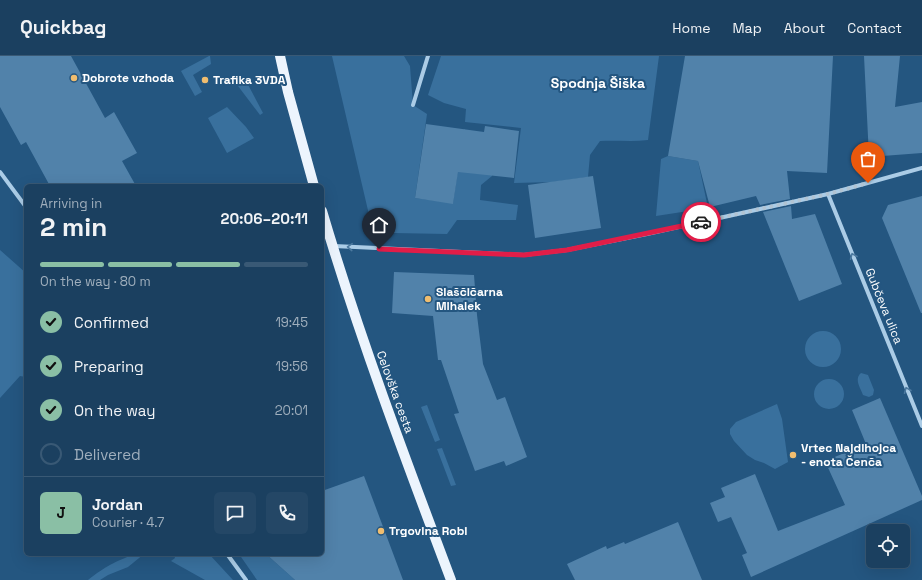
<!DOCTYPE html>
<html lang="en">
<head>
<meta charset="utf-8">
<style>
	body { margin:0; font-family:"Space Grotesk",sans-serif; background:#244766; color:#f1f3f6; height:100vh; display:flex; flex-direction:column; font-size:15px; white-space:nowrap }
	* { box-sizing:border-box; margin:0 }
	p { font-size:13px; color:#a0afbd }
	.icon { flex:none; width:22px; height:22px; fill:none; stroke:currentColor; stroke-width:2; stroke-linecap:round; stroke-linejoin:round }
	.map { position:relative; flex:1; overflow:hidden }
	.panel { position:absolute; left:24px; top:128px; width:300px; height:372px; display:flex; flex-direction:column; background:#1b4060; border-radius:6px; box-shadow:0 4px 16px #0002,0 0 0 1px #395975 }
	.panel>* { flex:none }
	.tools { position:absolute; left:866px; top:468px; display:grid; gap:8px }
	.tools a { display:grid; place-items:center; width:44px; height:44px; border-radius:6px; background:#1b4060; box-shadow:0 4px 16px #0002,0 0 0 1px #395975; font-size:20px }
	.pin { position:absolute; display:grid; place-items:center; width:34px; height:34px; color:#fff; margin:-41px -17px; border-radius:50% 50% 50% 0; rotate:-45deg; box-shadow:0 0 4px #0007 }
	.pin .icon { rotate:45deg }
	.courier { position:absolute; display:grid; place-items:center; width:40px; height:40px; margin:-20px; border:3px solid #e11d48; border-radius:50%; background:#fff; color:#222; box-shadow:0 1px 5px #0007 }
	.overview em { font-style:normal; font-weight:800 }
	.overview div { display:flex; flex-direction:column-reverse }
	.overview { display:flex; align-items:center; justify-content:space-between; height:68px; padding:0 16px }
	h1 { font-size:26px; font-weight:800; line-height:30px }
	.bar { display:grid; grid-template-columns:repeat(4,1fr); gap:6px 4px; align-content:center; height:48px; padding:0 16px }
	.bar i { height:5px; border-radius:3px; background:#395975 }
	.bar .on { background:#8abfa5 }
	.bar p { grid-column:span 4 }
	.line { display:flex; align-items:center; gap:10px; padding:0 16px; border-top:1px solid #395975 }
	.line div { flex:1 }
	.round { display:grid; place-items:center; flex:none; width:42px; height:42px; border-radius:6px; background:#244766 }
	ol { padding:0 16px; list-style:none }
	li { display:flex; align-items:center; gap:12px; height:44px }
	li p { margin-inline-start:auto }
	li .icon { padding:4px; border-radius:50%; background:#8abfa5; color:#111; stroke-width:4 }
	li:last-child { color:#a0afbd }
	li i { width:22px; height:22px; border:2px solid #395975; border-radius:50% }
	header { display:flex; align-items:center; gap:24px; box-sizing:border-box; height:56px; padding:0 20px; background:#1b4060; border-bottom:1px solid #395975 }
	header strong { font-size:19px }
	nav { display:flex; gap:22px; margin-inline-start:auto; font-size:14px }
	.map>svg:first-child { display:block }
	.green { fill:#39709d }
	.building { fill:#5182aa }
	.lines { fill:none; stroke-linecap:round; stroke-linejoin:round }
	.street { stroke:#abcce6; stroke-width:4 }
	.primary { stroke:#ecf4fd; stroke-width:10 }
	.oneway { stroke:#4c799f }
	.done { stroke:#b2c4d3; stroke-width:4; stroke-dasharray:0 7.2 }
	.route { stroke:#e11d48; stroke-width:5 }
	.poi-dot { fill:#f0bd6f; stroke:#245680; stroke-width:1.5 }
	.labels { text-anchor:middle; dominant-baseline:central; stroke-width:4; stroke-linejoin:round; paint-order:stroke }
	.poi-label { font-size:12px; font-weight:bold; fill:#fff; stroke:#245680; text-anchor:start }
	.street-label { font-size:12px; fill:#fff; stroke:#245680 }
	.quarter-label { font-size:14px; font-weight:bold; fill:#fff; stroke:#245680 }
</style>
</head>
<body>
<header>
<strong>Quickbag</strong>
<nav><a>Home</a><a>Map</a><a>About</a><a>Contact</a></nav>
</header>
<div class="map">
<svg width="922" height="524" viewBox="0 0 922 524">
	<rect width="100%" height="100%" fill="#245680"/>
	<path class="green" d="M 209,0 L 210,0 L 211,8 L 193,19 L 202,36 L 195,40 L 181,15 Z
		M 332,0 L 404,0 L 410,10 L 413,49 L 427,58 L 415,142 L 453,147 L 464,73 L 494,94 L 492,120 L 481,129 L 480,144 L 518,149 L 516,164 L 457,164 L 447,178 L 394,177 L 370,163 Z
		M 441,0 L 659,0 L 648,84 C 632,86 616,84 600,85 L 590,99 L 588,121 L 553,126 L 514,127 L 521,72 L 465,66 L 466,53 L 444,47 L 428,39 Z
		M 244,21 L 263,57 L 260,59 L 238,30 L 235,24 Z
		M 227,51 L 246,71 L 254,82 L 227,97 L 208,62 Z
		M 668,100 L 698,105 L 708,152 L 656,160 L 661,103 Z
		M 0,194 L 26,217 L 26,321 L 20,320 L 0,342 Z
		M805 293a18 18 0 1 1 36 0a18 18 0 1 1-36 0Z
		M 861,317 L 868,319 L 874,334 L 873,339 L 869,341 L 863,339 C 860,331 854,323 861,317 Z
		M814 338a15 15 0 1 1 30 0a15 15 0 1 1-30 0Z
		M 777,348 L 782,363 L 788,406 L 775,413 L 764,407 L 755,404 L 747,399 L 734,385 L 730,378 L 730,373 L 736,366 Z
		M 427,349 L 440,384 L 435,386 L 421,351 Z
		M 442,392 L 456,429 L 451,430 L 437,393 Z
		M 135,498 L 144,498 L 128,511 L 108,519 L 100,524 L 88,524 C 106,510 114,506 135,498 Z
		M 174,498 L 209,498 L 233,524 L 205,524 L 171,505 L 175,502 Z
		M 239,498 L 266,498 L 295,524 L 257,524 Z"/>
	<path class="building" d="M 0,0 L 71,0 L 105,62 L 114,56 L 137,97 L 122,105 L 136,130 L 50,130 L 26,86 L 21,89 L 0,51 Z
		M 685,0 L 833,0 L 827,117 L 787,115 L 790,143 L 760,149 L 756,140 L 710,151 L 698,105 L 668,100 Z
		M 864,0 L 900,0 L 895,51 L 922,46 L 922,97 L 869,101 Z
		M 426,68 L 484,76 L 485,70 L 519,75 L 514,122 L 458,116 L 453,148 L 415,142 Z
		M 593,120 L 601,172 L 535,182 L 528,129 Z
		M 922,140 L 922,257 L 921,257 L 882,162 L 888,149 Z
		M 791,150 L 792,163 L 815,158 L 842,228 L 799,245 L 763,156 Z
		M 394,216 L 474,219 L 477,259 L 483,308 L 497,344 L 505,341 L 527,401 L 506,410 L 504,405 L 475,415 L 454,358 L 459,357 L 441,304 L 438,304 L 433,260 L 392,257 Z
		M 880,342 L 922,440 L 922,444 L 751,521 L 742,499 L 747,497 L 731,461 L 718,466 L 710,447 L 725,441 L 721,432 L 755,418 L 778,475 L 845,449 L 825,405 L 866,388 L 852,354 Z
		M 364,420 L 403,524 L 295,524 L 266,498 L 322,498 L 322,435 Z
		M 678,466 L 702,524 L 575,524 L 567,508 L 606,490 L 607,493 L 624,486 L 625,488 Z"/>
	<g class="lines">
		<path class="street" d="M 413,49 L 428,0
			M 0,116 L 26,151
			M 828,138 L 922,370
			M 334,190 L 524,199 L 567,194 L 647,178 L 828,138 L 922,112
			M 227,498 L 246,524"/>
		<path class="primary" d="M 280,0 L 288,36 L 314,130
			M 322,155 C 359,280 405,402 451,524"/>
	</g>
	<defs><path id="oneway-chevron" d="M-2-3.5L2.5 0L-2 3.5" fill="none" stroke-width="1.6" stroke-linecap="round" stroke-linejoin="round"/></defs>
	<g class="oneway">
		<use href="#oneway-chevron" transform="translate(350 191) rotate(-177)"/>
		<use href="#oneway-chevron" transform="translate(853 200) rotate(-112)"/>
		<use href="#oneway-chevron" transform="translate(907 334) rotate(-112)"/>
	</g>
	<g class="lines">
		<path class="done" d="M 701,166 L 828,138 L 868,127"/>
		<path class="route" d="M 379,193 L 524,199 L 567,194 L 701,166"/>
	</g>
	<g class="poi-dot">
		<circle cx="74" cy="22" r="4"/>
		<circle cx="205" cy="24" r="4"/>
		<circle cx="428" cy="243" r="4"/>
		<circle cx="793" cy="399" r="4"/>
		<circle cx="381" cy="475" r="4"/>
	</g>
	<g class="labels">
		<g class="poi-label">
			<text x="82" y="22">Dobrote vzhoda</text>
			<text x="213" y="24">Trafika 3VDA</text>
			<text x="436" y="236">Slaščičarna<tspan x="436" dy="14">Mihalek</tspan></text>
			<text x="801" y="392">Vrtec Najdihojca<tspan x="801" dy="14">- enota Čenča</tspan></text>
			<text x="389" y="475">Trgovina Robi</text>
		</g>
		<g class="street-label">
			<text transform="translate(884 250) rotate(68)">Gubčeva ulica</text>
			<text transform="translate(395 336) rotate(70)">Celovška cesta</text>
		</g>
		<g class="quarter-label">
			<text x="598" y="27">Spodnja Šiška</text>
		</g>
	</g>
</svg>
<div class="tools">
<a><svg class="icon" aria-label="locate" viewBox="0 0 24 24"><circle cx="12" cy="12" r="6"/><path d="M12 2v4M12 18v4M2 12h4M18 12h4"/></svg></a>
</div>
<div class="pin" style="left:868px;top:127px;background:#ea580c"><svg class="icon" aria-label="bag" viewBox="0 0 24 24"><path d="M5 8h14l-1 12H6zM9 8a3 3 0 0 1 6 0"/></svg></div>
<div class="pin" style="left:379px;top:193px;background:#1f2937"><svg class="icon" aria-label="home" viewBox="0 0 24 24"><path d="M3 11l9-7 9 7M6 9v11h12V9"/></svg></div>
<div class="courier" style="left:701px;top:166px"><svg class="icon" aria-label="car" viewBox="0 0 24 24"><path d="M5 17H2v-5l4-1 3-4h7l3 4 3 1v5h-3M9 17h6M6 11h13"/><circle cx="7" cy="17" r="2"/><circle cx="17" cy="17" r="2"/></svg></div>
<section class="panel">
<div class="overview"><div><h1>2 min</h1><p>Arriving in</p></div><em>20:06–20:11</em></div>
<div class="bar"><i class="on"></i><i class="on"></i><i class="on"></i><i></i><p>On the way · 80 m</p></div>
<ol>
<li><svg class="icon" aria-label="check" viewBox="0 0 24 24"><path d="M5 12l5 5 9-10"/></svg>Confirmed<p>19:45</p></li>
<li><svg class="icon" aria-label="check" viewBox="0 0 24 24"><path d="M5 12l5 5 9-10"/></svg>Preparing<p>19:56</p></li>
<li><svg class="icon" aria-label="check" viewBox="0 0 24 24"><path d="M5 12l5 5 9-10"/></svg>On the way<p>20:01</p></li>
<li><i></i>Delivered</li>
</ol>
<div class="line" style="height:72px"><b class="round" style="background:#8abfa5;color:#111">J</b><div><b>Jordan</b><p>Courier · 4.7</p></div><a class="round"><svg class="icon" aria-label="chat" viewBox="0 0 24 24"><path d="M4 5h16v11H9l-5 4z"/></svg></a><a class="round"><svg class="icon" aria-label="phone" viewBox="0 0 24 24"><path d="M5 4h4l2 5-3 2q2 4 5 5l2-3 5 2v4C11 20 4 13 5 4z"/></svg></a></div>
</section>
</div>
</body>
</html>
